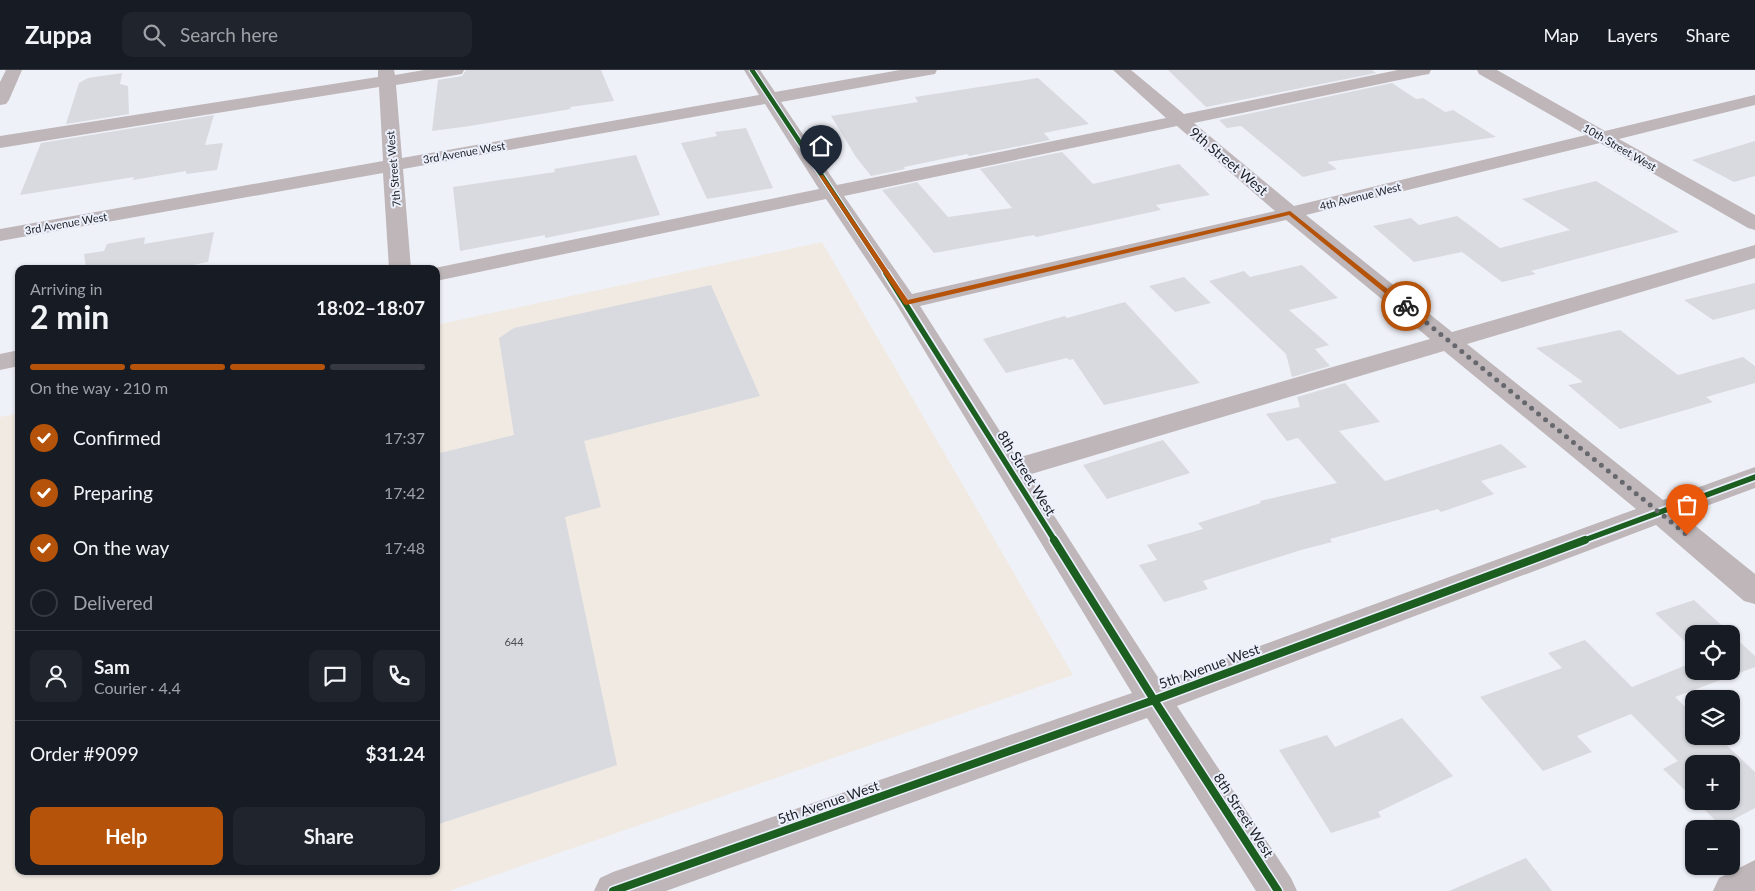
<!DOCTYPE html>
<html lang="en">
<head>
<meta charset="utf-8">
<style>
	body { margin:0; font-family:Lato,sans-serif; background:#20242c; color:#f1f3f6; height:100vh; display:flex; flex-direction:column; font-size:19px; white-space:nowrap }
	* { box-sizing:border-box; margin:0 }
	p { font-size:16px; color:#9ea1a6 }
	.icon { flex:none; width:28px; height:28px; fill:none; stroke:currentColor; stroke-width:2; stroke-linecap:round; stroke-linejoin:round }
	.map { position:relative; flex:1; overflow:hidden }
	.side { position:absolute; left:15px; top:195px; width:425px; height:610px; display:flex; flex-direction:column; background:#171b24; border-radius:10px; box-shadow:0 1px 4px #0004 }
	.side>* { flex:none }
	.tools { position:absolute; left:1685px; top:555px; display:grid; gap:10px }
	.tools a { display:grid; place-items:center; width:55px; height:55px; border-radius:10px; background:#171b24; box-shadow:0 1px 4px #0004; font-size:25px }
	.pin { position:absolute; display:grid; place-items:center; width:42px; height:42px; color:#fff; margin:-51px -21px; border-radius:50% 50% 50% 0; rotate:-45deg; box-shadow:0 0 5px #0007 }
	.pin .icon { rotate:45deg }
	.courier { position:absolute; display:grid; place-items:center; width:50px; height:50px; margin:-25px; border:4px solid #b45309; border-radius:50%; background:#fff; color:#222; box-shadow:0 1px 6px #0007 }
	.overview em { font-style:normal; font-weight:700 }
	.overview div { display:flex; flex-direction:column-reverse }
	.overview { display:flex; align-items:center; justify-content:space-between; height:85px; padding:0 15px }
	h1 { font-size:32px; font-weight:700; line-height:38px }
	.bar { display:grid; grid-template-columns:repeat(4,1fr); gap:8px 5px; align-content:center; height:60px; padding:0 15px }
	.bar i { height:6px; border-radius:4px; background:#363941 }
	.bar .current { background:#b45309 }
	.bar p { grid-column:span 4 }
	.line { display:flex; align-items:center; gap:12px; padding:0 15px; border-top:1px solid #363941 }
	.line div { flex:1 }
	.round { display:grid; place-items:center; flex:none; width:52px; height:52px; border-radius:10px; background:#20242c }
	ol { padding:0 15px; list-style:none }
	li { display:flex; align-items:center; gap:15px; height:55px }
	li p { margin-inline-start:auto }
	li .icon { padding:5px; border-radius:50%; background:#b45309; color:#fff; stroke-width:4 }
	li:last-child { color:#9ea1a6 }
	li i { width:28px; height:28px; border:2px solid #363941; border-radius:50% }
	.cta { display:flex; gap:10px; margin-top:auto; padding:10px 15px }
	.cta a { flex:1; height:58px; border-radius:10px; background:#b45309; color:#fff; font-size:20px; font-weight:700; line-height:58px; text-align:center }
	.cta a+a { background:#20242c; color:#f1f3f6 }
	header { display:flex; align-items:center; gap:30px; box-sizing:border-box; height:70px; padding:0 25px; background:#171b24; border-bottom:1px solid #363941 }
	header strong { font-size:24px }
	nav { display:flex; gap:28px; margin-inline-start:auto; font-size:18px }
	.search { width:350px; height:45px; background:#20242c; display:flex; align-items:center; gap:12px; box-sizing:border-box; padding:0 18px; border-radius:10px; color:#9ea1a6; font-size:19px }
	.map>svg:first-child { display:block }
	.commercial { fill:#f0eae2 }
	.building { fill:#d8dadf }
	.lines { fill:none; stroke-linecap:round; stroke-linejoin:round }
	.minor { fill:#beb6b9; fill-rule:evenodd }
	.cycleway-far2-casing { stroke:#ebf0fc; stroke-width:7 }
	.cycleway-far1-casing { stroke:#ebf0fc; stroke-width:9 }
	.cycleway-casing { stroke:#ebf0fc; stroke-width:11 }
	.cycleway-far2 { stroke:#1b5e20; stroke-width:4.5 }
	.cycleway-far1 { stroke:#1b5e20; stroke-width:5.5 }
	.cycleway { stroke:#1b5e20; stroke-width:8 }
	.route { fill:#b45309 }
	.done { stroke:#66686d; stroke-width:5; stroke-dasharray:0 9 }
	.labels { text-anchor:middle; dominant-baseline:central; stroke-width:4; stroke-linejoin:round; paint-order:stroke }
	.far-street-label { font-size:11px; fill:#1c1e22; stroke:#ebf0fc }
	.number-label { font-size:11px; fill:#4b4d51 }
	.street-label { font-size:14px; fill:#1c1e22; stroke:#ebf0fc }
</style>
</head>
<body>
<header>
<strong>Zuppa</strong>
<div class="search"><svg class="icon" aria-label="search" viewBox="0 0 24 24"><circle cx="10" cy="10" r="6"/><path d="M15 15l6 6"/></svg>Search here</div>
<nav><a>Map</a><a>Layers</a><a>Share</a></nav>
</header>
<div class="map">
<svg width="1755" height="821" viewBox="0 0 1755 821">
	<rect width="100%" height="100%" fill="#eff1f8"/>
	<path class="commercial" d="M 822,172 L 1073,605 L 449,821 L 0,821 L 0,347 L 19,343 L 19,801 L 436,801 L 436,255 Z"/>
	<path class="building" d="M 466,0 L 601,0 L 614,31 L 570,37 L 571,39 L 470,56 L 432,61 L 438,10 L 462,6 Z
		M 1168,0 L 1372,0 L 1376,3 L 1206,37 Z
		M 122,3 L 120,14 L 128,16 L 129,44 L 66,54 L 79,13 L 88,8 Z
		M 1038,8 L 1089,54 L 1044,63 L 1050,70 L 969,86 L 967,84 L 904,97 L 905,99 L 871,106 L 856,87 L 831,46 L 918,32 L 915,27 Z
		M 1392,13 L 1416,29 L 1423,28 L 1445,42 L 1453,40 L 1496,67 L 1327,92 L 1337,99 L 1303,107 L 1241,56 L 1227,58 L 1219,50 Z
		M 214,45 L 205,75 L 223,73 L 217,100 L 186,104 L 186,101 L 133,110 L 134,107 L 20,125 L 41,73 Z
		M 746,58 L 773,118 L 707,129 L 681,73 L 717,66 L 715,62 Z
		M 1755,71 L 1755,106 L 1734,112 L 1692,90 Z
		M 1062,82 L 1093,114 L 1179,94 L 1210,125 L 1156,135 L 1161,140 L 1036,167 L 1034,165 L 934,183 L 882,120 L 917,112 L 948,147 L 1012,138 L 980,99 Z
		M 636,85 L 660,145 L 545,168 L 545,165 L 460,181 L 453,117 L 555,102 L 554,99 Z
		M 1596,111 L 1679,162 L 1531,201 L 1536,204 L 1502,212 L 1462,182 L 1414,192 L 1373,156 L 1411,148 L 1419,155 L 1457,146 L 1500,178 L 1570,160 L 1522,129 Z
		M 214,162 L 208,192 L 172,199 L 86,199 L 84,184 L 104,181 L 107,174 L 145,167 L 144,174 Z
		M 1302,195 L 1338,228 L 1289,240 L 1329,275 L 1315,279 L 1330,296 L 1292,307 L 1286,284 L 1209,211 L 1244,201 L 1250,207 Z
		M 1184,207 L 1211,233 L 1175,242 L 1149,216 Z
		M 1755,213 L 1755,239 L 1713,250 L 1684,230 Z
		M 711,215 L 760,326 L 584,371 L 601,437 L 565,447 L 617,695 L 436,755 L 436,384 L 514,365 L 499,268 L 514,258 Z
		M 1125,232 L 1200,313 L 1104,335 L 1073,289 L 1069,290 L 1067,288 L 1006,303 L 983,269 L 1065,246 L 1067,248 Z
		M 1620,260 L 1678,305 L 1743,287 L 1755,296 L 1755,313 L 1706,327 L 1713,332 L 1620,359 L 1568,315 L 1583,312 L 1536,278 Z
		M 1345,313 L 1380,352 L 1339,361 L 1385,411 L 1501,374 L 1527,397 L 1481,411 L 1494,424 L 1441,442 L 1438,439 L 1330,469 L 1332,472 L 1301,480 L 1203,511 L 1208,519 L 1164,532 L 1139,495 L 1157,490 L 1147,475 L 1203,459 L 1198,453 L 1261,433 L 1260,431 L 1337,413 L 1298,368 L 1287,371 L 1266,344 L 1300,337 L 1297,327 Z
		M 1163,370 L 1190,403 L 1107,429 L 1083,395 Z
		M 1694,530 L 1731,564 L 1694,564 L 1694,580 L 1655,543 Z
		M 1731,564 L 1755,586 L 1755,597 L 1675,627 L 1694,645 L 1694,666 L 1717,666 L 1755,702 L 1755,738 L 1721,756 L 1696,731 L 1731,731 L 1731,694 L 1694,694 L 1694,729 L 1663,699 L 1678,691 L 1631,644 L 1577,666 L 1592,682 L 1543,701 L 1480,627 L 1562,598 L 1548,583 L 1585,570 L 1632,617 L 1694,592 L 1694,601 L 1731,601 Z
		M 1402,648 L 1453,706 L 1378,742 L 1381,747 L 1331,763 L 1279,680 L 1327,665 L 1335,677 Z
		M 1526,788 L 1552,821 L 1449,821 Z"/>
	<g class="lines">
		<path class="minor" d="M 6,0 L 22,0 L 9,30 L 6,34 L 0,35 L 0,12 Z
			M 378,0 L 394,0 L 395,5 L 424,0 L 464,0 L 462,4 L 396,15 L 402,88 L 759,25 L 744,0 L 760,0 L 775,22 L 900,0 L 937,0 L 935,4 L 929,5 L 781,32 L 837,115 L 1166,48 L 1113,0 L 1131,0 L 1184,44 L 1398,0 L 1431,0 L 1429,4 L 1423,5 L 1194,53 L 1294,136 L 1586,65 L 1479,4 L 1477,0 L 1497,0 L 1605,61 L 1755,25 L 1755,35 L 1619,69 L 1755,145 L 1755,160 L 1748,158 L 1600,73 L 1306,145 L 1452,262 L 1755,175 L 1755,188 L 1467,274 L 1663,430 L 1755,397 L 1755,418 L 1682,445 L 1755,504 L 1755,534 L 1744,531 L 1656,455 L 1177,636 L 1291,808 L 1297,821 L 1256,821 L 1147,648 L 666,821 L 594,821 L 600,808 L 613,802 L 1132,623 L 895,232 L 826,129 L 436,211 L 436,199 L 430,199 L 819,119 L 765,34 L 403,99 L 411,199 L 389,199 L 383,103 L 0,171 L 0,159 L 383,91 L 379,17 L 0,78 L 0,66 L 378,7 ZM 1177,56 L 1275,141 L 912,224 L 844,126 ZM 1286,150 L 1430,269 L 1017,388 L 920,236 ZM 1444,281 L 1636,439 L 1161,612 L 1028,405 Z
			M 19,280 L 19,296 L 0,300 L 0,284 Z
			M 1755,790 L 1755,821 L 1713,821 L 1719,808 Z"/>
		<g class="cycleway-far2-casing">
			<path id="cycleway-far2" d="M 752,0 L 887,204"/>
		</g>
		<g class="cycleway-far1-casing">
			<path id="cycleway-far1" d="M 886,203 L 1055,471
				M 1582,471 L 1755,407"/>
		</g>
		<g class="cycleway-casing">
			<path id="cycleway" d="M 1054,470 L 1154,630 L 1278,821
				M 613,821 L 1154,630 L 1585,470"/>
		</g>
		<use href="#cycleway-far2" class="cycleway-far2"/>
		<use href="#cycleway-far1" class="cycleway-far1"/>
		<use href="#cycleway" class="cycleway"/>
	</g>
	<path class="route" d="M 819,105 L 823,105 L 908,230 L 1290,141 L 1409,236 L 1403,238 L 1289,145 L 906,235 L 904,234 Z"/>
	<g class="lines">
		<path class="done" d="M 1406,236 L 1687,465"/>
	</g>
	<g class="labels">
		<g class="far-street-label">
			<text transform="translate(1620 77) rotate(30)">10th Street West</text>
			<text transform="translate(464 82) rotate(-10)">3rd Avenue West</text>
			<text transform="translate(393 99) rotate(-95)">7th Street West</text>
			<text transform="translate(1360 126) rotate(-14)">4th Avenue West</text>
			<text transform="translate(66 153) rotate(-10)">3rd Avenue West</text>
		</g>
		<g class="number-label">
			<text x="514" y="571">644</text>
		</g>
		<g class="street-label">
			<text transform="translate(1229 91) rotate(40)">9th Street West</text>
			<text transform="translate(1027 403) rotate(58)">8th Street West</text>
			<text transform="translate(1209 596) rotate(-20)">5th Avenue West</text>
			<text transform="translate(828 732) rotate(-19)">5th Avenue West</text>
			<text transform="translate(1244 745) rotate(57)">8th Street West</text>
		</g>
	</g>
</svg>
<div class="tools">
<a><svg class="icon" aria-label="locate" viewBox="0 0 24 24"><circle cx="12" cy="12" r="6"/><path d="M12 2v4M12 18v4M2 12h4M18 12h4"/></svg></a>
<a><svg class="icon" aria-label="layers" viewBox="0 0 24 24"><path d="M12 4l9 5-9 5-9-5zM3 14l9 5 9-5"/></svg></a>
<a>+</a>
<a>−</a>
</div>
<div class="pin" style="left:1687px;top:465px;background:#ea580c"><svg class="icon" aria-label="bag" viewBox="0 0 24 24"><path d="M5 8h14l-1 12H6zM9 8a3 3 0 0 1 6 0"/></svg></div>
<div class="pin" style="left:821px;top:106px;background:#1f2937"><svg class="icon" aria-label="home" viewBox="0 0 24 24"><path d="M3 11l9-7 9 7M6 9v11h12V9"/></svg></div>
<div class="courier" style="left:1406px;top:236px"><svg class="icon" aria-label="bike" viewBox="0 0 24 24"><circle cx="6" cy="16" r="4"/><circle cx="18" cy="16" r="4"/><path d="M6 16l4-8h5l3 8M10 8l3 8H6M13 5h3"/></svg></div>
<section class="side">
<div class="overview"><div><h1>2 min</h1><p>Arriving in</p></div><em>18:02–18:07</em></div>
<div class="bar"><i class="current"></i><i class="current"></i><i class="current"></i><i></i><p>On the way · 210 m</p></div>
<ol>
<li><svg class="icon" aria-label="check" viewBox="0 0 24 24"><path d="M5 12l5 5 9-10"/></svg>Confirmed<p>17:37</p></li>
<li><svg class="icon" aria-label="check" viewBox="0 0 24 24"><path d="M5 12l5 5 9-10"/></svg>Preparing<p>17:42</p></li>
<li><svg class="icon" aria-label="check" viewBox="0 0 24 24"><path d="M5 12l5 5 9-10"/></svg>On the way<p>17:48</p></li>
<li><i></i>Delivered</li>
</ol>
<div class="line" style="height:90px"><a class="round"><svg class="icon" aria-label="person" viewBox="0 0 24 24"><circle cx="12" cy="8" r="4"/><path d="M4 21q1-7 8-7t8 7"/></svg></a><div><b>Sam</b><p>Courier · 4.4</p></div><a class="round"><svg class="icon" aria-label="chat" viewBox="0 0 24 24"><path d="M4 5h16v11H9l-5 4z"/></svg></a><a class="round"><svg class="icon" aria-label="phone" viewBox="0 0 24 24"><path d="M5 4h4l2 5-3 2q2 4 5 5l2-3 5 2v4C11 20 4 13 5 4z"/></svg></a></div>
<div class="line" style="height:65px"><div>Order #9099</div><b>$31.24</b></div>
<div class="cta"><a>Help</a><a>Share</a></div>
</section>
</div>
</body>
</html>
